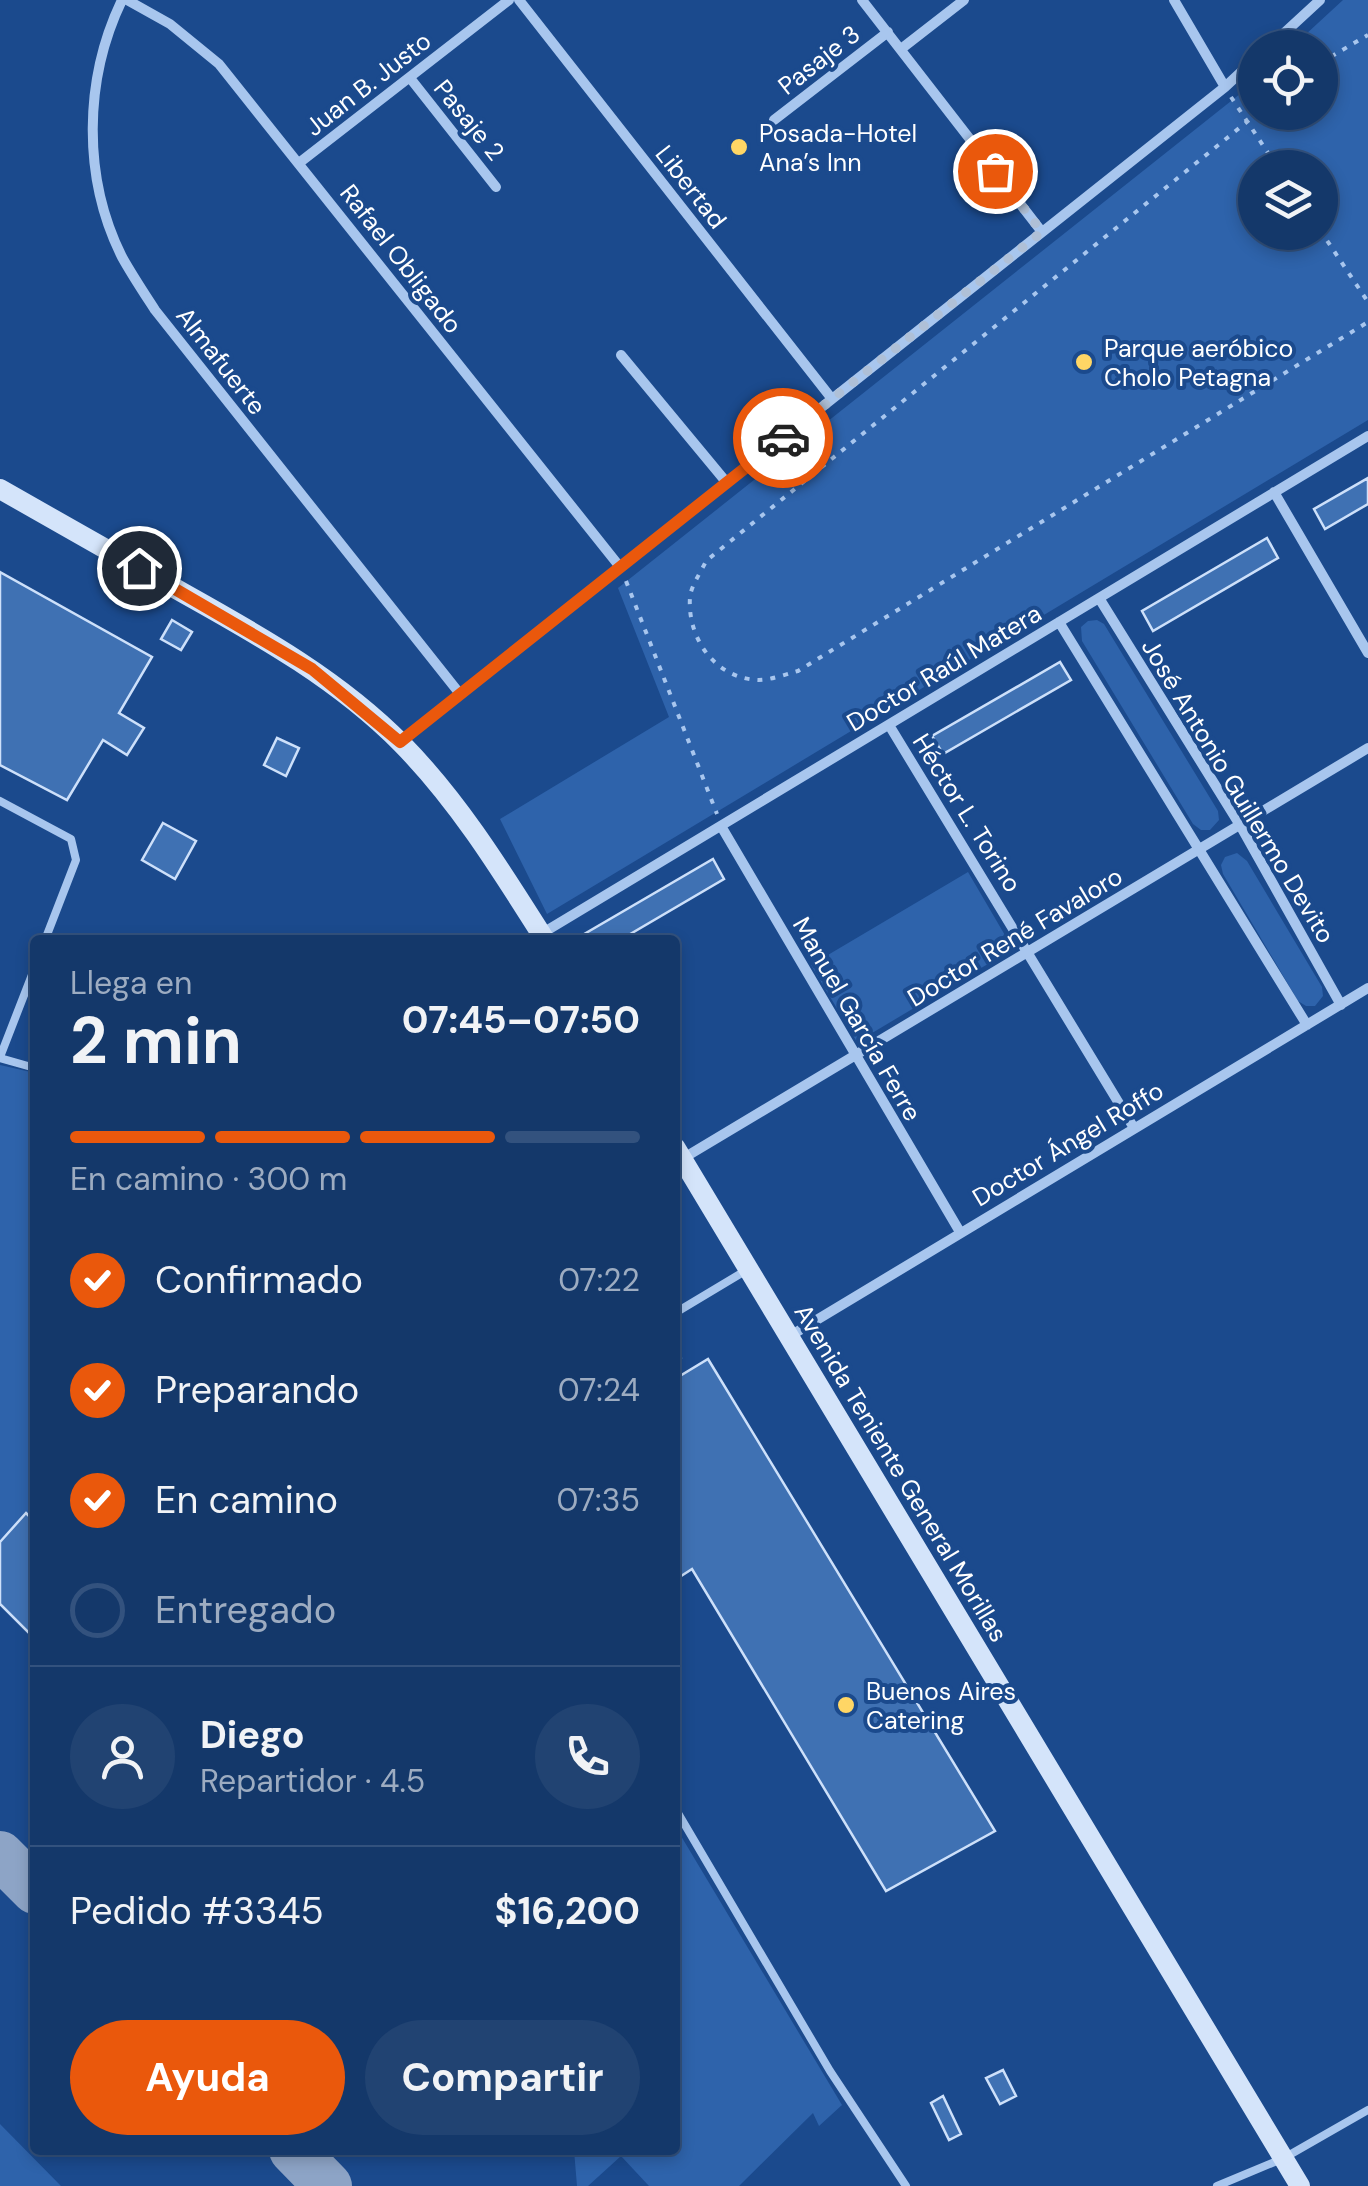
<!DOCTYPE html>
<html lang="es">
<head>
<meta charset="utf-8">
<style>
	body { margin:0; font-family:"DM Sans",sans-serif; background:#214372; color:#f1f3f6; height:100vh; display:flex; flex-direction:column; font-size:38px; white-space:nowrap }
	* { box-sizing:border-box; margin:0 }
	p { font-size:32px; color:#9dacc1 }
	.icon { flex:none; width:55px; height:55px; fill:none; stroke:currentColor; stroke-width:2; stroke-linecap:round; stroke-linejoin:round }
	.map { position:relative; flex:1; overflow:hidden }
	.side { position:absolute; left:30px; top:935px; width:650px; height:1220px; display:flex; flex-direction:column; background:#14386a; border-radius:10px; box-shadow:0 5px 15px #0003,0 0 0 2px #33527e }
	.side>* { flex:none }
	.buttons { position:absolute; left:1238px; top:30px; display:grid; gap:20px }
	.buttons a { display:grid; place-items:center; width:100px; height:100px; border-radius:50%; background:#14386a; box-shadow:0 5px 15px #0003,0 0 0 2px #33527e; font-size:50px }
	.pin { position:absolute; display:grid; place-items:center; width:85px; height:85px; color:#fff; margin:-42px; border:5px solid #fff; border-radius:50%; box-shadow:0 2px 10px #0007 }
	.courier { position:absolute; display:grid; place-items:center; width:100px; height:100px; margin:-50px; border:8px solid #ea580c; border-radius:50%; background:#fff; color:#222; box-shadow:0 2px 12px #0007 }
	.summary em { font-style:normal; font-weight:700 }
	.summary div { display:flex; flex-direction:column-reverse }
	.summary { display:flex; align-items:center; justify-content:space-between; height:170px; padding:0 40px }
	h1 { font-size:65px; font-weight:700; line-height:75px }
	.bar { display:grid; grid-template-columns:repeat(4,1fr); gap:15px 10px; align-content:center; height:120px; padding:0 40px }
	.bar i { height:12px; border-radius:8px; background:#33527e }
	.bar .active { background:#ea580c }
	.bar p { grid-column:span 4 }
	.line { display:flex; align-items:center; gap:25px; padding:0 40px; border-top:2px solid #33527e }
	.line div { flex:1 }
	.round { display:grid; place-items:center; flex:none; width:105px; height:105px; border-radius:52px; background:#214372 }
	ol { padding:0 40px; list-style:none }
	li { display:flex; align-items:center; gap:30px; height:110px }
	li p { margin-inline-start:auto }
	li .icon { padding:10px; border-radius:50%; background:#ea580c; color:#fff; stroke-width:4 }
	li:last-child { color:#9dacc1 }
	li i { width:55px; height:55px; border:5px solid #33527e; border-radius:50% }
	.action { display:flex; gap:20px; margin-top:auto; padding:20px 40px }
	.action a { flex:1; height:115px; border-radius:60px; background:#ea580c; color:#fff; font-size:40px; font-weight:700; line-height:115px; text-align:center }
	.action a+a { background:#214372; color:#f1f3f6 }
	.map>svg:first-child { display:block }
	.green { fill:#2e63ab; fill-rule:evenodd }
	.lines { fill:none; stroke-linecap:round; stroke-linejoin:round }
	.taxiway { stroke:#8da4c6; stroke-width:48 }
	.building { fill:#3f71b3; stroke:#cde0fa; stroke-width:2.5 }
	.path { stroke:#a8c6ee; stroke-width:4; stroke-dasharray:5 8; stroke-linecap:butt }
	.lane { stroke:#a8c6ee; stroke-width:8 }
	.street { stroke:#a8c6ee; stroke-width:10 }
	.secondary { stroke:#d4e4fa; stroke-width:20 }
	.done { stroke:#afc0d7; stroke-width:10; stroke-dasharray:0 18 }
	.route { stroke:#ea580c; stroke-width:12 }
	.poi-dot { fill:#ffd665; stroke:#1b4a8d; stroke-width:4 }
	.labels { text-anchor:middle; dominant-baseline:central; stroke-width:8; stroke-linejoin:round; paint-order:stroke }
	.street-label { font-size:25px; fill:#fff; stroke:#1b4a8d }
	.poi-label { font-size:25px; fill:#fff; stroke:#1b4a8d; text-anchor:start }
</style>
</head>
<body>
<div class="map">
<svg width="1368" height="2186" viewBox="0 0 1368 2186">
	<rect width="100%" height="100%" fill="#1b4a8d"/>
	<path class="green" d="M 1343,0 L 1368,0 L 1368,420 L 547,914 L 500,819 L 669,717 L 618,588 L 1255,82 L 1255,112 L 1320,112 L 1320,48 L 1292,47 ZM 1255,168 L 1320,168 L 1320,232 L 1255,232 Z
		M 1097,620 L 1104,624 L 1218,811 L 1219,820 L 1210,830 L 1201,830 L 1193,824 L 1082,641 L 1081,627 L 1088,621 Z
		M 1237,853 L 1247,861 L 1322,987 L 1323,996 L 1315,1006 L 1306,1006 L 1298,1001 L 1223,874 L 1221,865 L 1225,857 Z
		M 968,872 L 1013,949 L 857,1042 L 811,965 Z
		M 0,1065 L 35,1073 L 35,1639 L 0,1604 Z
		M 675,1826 L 842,2105 L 819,2126 L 813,2113 L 739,2186 L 649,2186 L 621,2156 L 588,2186 L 577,2186 L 574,2150 L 675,2150 Z
		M 0,2124 L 61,2186 L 0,2186 Z"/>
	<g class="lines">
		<path class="taxiway" d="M 0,1855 L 35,1890
			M 293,2150 L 328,2186"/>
	</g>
	<path class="building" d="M 1368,478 L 1368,504 L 1325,529 L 1314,509 Z
		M 1267,538 L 1278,558 L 1153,631 L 1142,611 Z
		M 0,572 L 152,657 L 119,713 L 144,728 L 127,755 L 103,740 L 67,800 L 0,765 Z
		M 172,620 L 192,632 L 181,650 L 161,639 Z
		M 1060,662 L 1071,680 L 943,754 L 932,736 Z
		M 277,738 L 299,748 L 286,776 L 264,765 Z
		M 163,823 L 196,841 L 175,879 L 142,860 Z
		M 713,859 L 724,879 L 620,940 L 574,940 Z
		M 708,1359 L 995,1831 L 886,1891 L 692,1569 L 675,1580 L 675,1379 Z
		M 26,1513 L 35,1522 L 35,1639 L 0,1604 L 0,1542 Z
		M 1003,2070 L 1016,2096 L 1000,2104 L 986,2078 Z
		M 943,2096 L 961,2134 L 949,2140 L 931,2103 Z"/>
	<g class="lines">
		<path class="path" d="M 1320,63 L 1368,35
			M 1231,97 L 1278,168
			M 1259,112 L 706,561 C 701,572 691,586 690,597 C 687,638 715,679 759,680 C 771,680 786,674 798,671 L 1368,322
			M 1320,230 L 1368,302
			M 626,581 L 717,814"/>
		<path class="lane" d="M 0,801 L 71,839 L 76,860 L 45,940
			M 0,1057 L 35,967
			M 0,1058 L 35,1068
			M 675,1313 L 745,1271
			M 675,1360 L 678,1358
			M 675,1808 L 830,2071 L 906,2186
			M 1217,2186 L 1284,2158 L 1368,2110"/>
		<path class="street" d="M 122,0 C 84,79 82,177 122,257 C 132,275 144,293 155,310 L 460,694
			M 127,0 L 170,24 L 219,64 L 620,567
			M 519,0 L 832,399
			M 862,0 L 1042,232
			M 1174,0 L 1225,87
			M 1268,48 L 1320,0
			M 901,49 L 964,0
			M 410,78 L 496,187
			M 774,120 L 888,32
			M 299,163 L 509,0
			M 621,355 L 727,483
			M 1274,492 L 1368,653
			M 1099,598 L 1240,825 L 1341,1005
			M 1059,622 L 1307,1025
			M 889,725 L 1134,1128
			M 400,742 L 1225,87 L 1255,59
			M 721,826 L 960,1232
			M 541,934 L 1368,436
			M 682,1159 L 1368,748
			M 790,1336 L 1368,988"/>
		<path class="secondary" d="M 0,489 C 62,524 123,559 185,594 C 262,637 340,681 402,744 C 459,802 502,872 545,940
			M 675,1147 L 1300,2186"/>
	</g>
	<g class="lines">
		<path class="done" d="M 783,438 L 1042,232 L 995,171"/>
		<path class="route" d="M 139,568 L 312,669 L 400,742 L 783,438"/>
	</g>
	<g class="poi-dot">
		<circle cx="739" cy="147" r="10"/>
		<circle cx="1084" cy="362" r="10"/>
		<circle cx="846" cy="1705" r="10"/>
	</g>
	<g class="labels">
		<g class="street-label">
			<text transform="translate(819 60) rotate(-38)">Pasaje 3</text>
			<text transform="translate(368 84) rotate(-38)">Juan B. Justo</text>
			<text transform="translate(469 120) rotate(51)">Pasaje 2</text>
			<text transform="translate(691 187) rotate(52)">Libertad</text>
			<text transform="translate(401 259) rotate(52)">Rafael Obligado</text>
			<text transform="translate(221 361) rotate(52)">Almafuerte</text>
			<text transform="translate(944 668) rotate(-31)">Doctor Raúl Matera</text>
			<text transform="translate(1238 791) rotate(59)">José Antonio Guillermo Devito</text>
			<text transform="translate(967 813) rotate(58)">Héctor L. Torino</text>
			<text transform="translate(1015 937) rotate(-31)">Doctor René Favaloro</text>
			<text transform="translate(857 1019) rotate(60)">Manuel García Ferre</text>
			<text transform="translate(1068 1144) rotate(-31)">Doctor Ángel Roffo</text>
			<text transform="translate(901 1473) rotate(59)">Avenida Teniente General Morillas</text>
		</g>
		<g class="poi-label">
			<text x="759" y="133">Posada-Hotel<tspan x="759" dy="29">Ana’s Inn</tspan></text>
			<text x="1104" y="348">Parque aeróbico<tspan x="1104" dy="29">Cholo Petagna</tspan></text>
			<text x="866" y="1691">Buenos Aires<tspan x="866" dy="29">Catering</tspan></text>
		</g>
	</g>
</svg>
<div class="buttons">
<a><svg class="icon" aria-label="locate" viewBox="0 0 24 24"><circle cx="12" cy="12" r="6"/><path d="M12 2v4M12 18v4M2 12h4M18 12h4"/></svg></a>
<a><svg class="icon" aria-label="layers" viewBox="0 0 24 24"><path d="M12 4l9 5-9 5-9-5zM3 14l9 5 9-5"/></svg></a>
</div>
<div class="pin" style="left:995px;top:171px;background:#ea580c"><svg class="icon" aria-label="bag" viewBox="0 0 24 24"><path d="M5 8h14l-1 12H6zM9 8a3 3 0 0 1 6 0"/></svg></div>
<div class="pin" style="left:139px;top:568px;background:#1f2937"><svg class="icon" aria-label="home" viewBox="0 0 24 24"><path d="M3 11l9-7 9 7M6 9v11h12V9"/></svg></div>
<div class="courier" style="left:783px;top:438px"><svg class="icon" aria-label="car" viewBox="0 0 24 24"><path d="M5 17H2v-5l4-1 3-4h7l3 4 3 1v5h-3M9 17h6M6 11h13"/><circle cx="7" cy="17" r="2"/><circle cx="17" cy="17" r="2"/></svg></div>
<section class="side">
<div class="summary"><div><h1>2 min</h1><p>Llega en</p></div><em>07:45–07:50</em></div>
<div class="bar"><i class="active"></i><i class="active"></i><i class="active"></i><i></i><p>En camino · 300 m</p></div>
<ol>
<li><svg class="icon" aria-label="check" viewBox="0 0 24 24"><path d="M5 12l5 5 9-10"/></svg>Confirmado<p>07:22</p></li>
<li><svg class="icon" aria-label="check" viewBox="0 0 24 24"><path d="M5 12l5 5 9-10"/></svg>Preparando<p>07:24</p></li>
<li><svg class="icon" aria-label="check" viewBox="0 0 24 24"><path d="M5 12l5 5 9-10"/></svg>En camino<p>07:35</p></li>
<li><i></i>Entregado</li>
</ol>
<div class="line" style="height:180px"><a class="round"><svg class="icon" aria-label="person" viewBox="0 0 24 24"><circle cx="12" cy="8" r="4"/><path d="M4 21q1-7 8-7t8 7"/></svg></a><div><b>Diego</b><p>Repartidor · 4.5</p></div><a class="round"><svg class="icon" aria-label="phone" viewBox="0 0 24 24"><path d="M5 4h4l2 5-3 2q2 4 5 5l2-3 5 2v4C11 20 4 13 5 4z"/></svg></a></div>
<div class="line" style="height:130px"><div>Pedido #3345</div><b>$16,200</b></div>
<div class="action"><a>Ayuda</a><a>Compartir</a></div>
</section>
</div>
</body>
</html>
